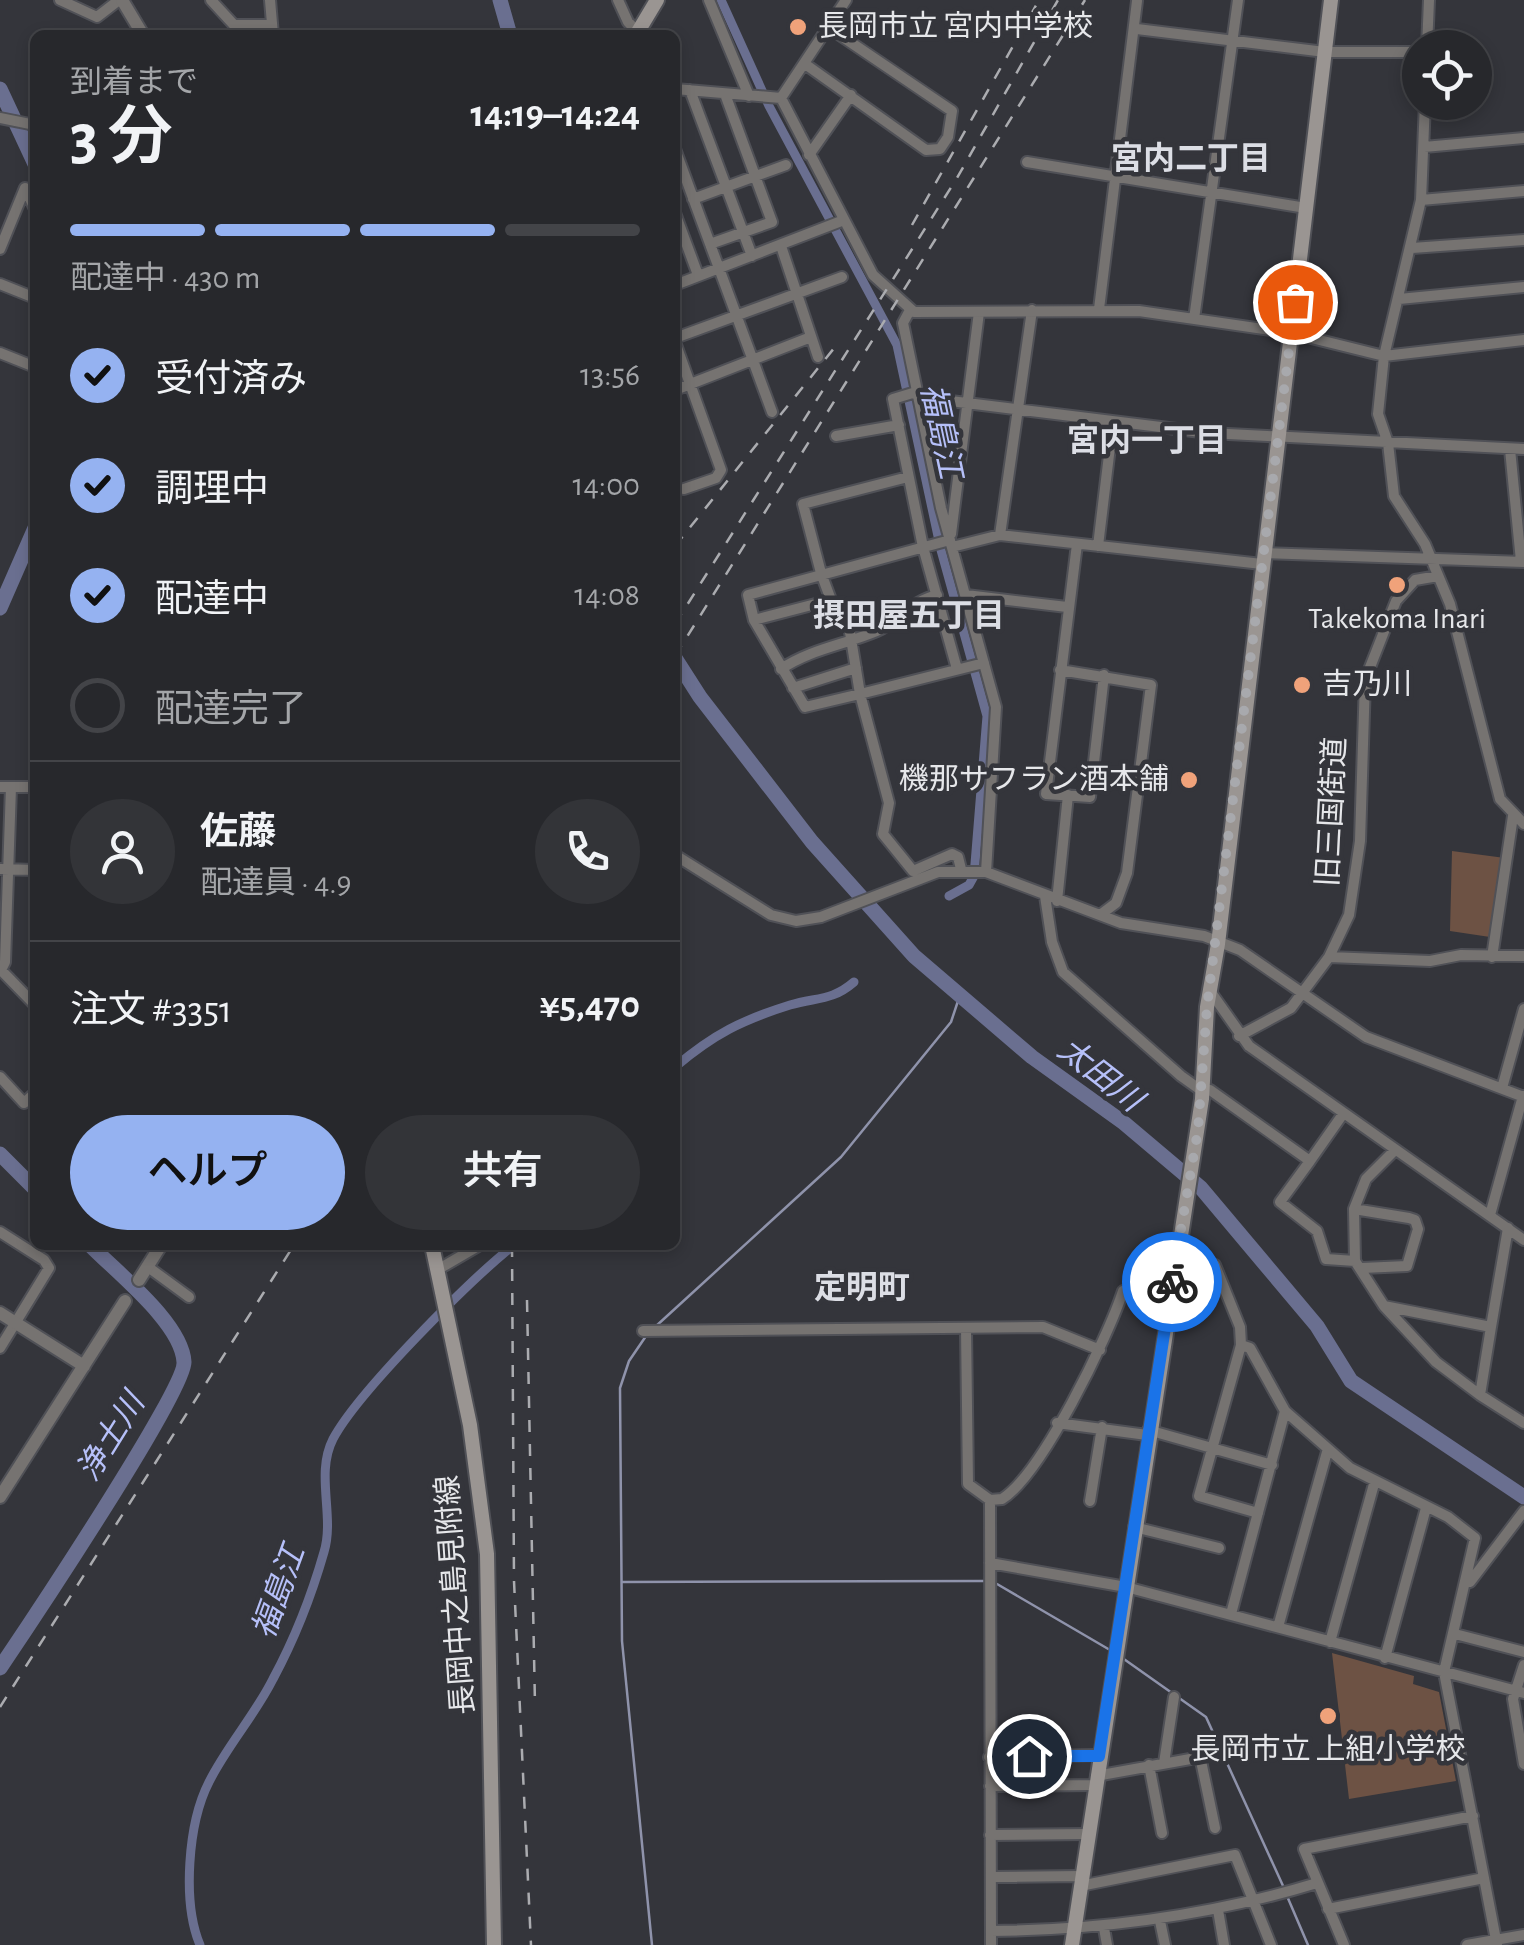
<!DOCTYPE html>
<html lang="ja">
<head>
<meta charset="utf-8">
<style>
	body { margin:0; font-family:"Alegreya Sans","Noto Sans JP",sans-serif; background:#333438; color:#f1f3f6; height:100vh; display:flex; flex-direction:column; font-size:38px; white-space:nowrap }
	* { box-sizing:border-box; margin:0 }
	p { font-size:32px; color:#a4a6a9 }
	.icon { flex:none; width:55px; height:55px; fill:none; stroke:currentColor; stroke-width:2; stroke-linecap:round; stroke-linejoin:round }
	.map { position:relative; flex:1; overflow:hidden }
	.panel { position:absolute; left:30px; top:30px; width:650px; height:1220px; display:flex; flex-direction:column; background:#27282c; border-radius:15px; box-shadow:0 5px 15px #0003,0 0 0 2px #434448 }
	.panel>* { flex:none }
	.buttons { position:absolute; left:1402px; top:30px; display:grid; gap:20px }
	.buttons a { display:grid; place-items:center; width:90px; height:90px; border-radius:50%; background:#27282c; box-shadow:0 5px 15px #0003,0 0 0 2px #434448; font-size:50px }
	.pin { position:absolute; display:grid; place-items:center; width:85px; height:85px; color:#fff; margin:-42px; border:5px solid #fff; border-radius:50%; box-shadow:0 2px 10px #0007 }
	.courier { position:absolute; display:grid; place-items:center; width:100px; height:100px; margin:-50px; border:8px solid #1a73e8; border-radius:50%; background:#fff; color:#222; box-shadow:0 2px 12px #0007 }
	.headline em { font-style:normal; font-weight:600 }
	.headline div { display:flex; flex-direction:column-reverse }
	.headline { display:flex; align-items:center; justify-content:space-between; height:170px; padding:0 40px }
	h1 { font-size:65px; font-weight:600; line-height:75px }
	.bar { display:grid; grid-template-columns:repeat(4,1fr); gap:15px 10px; align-content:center; height:120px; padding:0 40px }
	.bar i { height:12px; border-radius:8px; background:#434448 }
	.bar .on { background:#95b2f1 }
	.bar p { grid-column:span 4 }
	.line { display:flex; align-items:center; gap:25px; padding:0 40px; border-top:2px solid #434448 }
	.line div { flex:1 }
	.round { display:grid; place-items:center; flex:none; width:105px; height:105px; border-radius:52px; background:#333438 }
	ol { padding:0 40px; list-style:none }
	li { display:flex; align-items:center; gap:30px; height:110px }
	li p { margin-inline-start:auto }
	li .icon { padding:10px; border-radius:50%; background:#95b2f1; color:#111; stroke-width:4 }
	li:last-child { color:#a4a6a9 }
	li i { width:55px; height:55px; border:5px solid #434448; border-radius:50% }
	.action { display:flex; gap:20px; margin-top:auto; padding:20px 40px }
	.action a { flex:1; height:115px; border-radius:60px; background:#95b2f1; color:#111; font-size:40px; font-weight:600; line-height:115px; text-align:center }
	.action a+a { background:#333438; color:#f1f3f6 }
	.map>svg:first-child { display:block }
	.green { fill:#6d5244 }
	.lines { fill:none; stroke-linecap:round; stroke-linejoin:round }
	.stream { stroke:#8f93ab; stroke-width:2.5 }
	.canal { stroke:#6a6f90; stroke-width:9 }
	.river { stroke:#6a6f90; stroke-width:15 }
	.minor-casing { stroke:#505157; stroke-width:14 }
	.tertiary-casing { stroke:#505157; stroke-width:16 }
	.secondary-casing { stroke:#505157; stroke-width:18 }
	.minor { stroke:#767371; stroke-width:10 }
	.tertiary { stroke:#767371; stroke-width:12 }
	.secondary { stroke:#9a9592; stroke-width:14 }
	.rail { stroke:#abacb0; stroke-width:2.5; stroke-dasharray:12 12; stroke-linecap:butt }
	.done { stroke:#a8a9ad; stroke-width:10; stroke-dasharray:0 18 }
	.route { stroke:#1a73e8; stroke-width:12 }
	.poi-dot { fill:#f0a27a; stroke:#34353b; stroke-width:4 }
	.labels { text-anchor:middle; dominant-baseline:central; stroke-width:9; stroke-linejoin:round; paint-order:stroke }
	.poi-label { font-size:30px; fill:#e6e7ea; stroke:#34353b; text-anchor:start }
	.street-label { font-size:30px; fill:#e6e7ea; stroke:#34353b }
	.neighbourhood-label { font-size:32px; font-weight:bold; fill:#dcdee5; stroke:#34353b }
	.water-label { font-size:32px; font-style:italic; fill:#b6c0f9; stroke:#34353b }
</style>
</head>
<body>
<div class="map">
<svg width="1524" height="1945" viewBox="0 0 1524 1945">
	<rect width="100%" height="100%" fill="#34353b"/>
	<path class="green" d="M 1452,851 L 1505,858 L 1490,937 L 1450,931 Z
		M 1332,1653 L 1414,1676 L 1413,1684 L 1439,1692 L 1456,1781 L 1349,1799 Z"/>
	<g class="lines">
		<path class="stream" d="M 655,1327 L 841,1157 L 951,1022 L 961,992
			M 646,1336 L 629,1361 L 620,1388 L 622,1641 L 652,1945
			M 622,1582 L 984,1581
			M 997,1584 L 1110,1650
			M 1121,1657 L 1206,1717 L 1284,1888
			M 1287,1896 L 1308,1945"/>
		<path class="canal" d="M 721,0 L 769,106 L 897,345 L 941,550 L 987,716 L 974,876 L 969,885 L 949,896
			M 675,1067 C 714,1034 742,1020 790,1005 C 817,997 832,1001 854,982
			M 200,1945 C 182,1902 188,1823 209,1782 C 227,1746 255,1715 273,1679 C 294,1640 312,1594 324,1552 C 335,1516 315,1474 333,1439 C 358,1392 470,1280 514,1245"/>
		<path class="river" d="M 500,0 L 510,35
			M 0,89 L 35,164
			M 0,608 L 35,528
			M 675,658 L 700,697 L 812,842 L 914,956 L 1032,1057 L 1124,1123 L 1201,1188 L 1317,1326 L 1351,1381 L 1524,1497
			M 0,1154 L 35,1189
			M 0,1668 C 27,1628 186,1390 184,1362 C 182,1323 116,1272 90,1245"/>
		<g class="minor-casing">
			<path id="minor" d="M 60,0 L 97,17 L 119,0
				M 211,0 L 234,25 L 272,25
				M 270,0 L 273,35
				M 618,0 L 628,22 L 638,32
				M 709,0 L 749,96
				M 1137,29 L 1325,52 L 1420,52
				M 1427,48 L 1429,0
				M 805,64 L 926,150 L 940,149 L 948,137 L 952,111 L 828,27
				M 675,89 L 781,98 L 846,0
				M 690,90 L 752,256
				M 781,98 L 873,275 L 914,312 L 1139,311 L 1291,333 L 1384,356 L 1524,340
				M 1425,102 L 1421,200 L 1384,356 L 1378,414 L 1388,443 L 1394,496 L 1425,544 L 1450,604 L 1500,799 L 1524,824
				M 0,118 L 35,125
				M 1424,147 L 1524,138
				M 675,149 L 772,412
				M 809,155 L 851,95
				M 1027,162 L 1306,208
				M 693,199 L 786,165
				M 1421,200 L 1524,191
				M 675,213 L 698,275
				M 710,244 L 772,222 L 725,94
				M 781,246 L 818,357
				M 1412,248 L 1524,240
				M 0,249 L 25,188 L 35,209
				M 0,284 L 35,298
				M 675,285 L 844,220
				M 1399,299 L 1524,287
				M 1099,309 L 1137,1
				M 910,310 L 903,323 L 941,508 L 996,707 L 986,872
				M 1194,319 L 1238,0
				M 675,338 L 842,277
				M 675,342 L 721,470 L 716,478 L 684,489
				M 0,353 L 35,367
				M 675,390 L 811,337
				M 916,392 L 893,399 L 923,547 L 957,669
				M 918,397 L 1209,433 L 1524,449
				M 836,436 L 899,425
				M 1510,449 L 1521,561
				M 908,477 L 803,504 L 821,573 L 831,600 L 848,620 L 860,694 L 805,707 L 754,620 L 748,595 L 950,540
				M 951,534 L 979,312
				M 1000,535 L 1032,310
				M 1077,544 L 1046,794 L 1090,797 L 1104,675
				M 1098,546 L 1113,422
				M 952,547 L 1000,535 L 1262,564
				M 1264,553 L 1524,562
				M 966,595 L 1067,607
				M 754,620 L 831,600
				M 781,669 C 811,649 844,645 877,631 C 900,621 911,601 937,595
				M 1060,670 L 1151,685 L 1127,873 L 1116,903 L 1100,915
				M 793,688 L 856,668
				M 0,787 L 35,787
				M 675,855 L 771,915 L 796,921 L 821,917 L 938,872 L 986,872 L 1121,923 L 1204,936 L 1240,950 L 1366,1037 L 1524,1097
				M 1,869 L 35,870
				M 961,869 L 958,857 L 952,854 L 913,871 L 883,834 L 889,803 L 860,694 L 984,663
				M 1045,896 L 1052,942 L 1063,972 L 1181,1076 L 1202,1091 L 1210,1090 L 1310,1161 L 1343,1114
				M 1057,901 L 1068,795
				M 1329,957 L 1430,961 L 1461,955 L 1524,956
				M 1492,957 L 1513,816
				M 0,969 L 35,1005
				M 1,970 L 5,962 L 11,787
				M 1210,991 L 1249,1046 L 1524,1240
				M 1239,1036 L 1291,1008 L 1329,957 L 1349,915 L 1360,841 L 1365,680 L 1396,601 L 1415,580 L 1438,576
				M 0,1077 L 24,1103 L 35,1093
				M 1502,1088 L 1524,1009
				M 1310,1161 L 1280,1202 L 1317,1231 L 1326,1259 L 1355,1261
				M 1354,1209 L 1355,1261 L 1384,1306 L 1491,1327 L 1508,1228
				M 1490,1215 L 1523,1096
				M 0,1232 L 44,1260 L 49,1268 L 0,1348
				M 1215,1265 L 1240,1327 L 1241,1345
				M 148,1267 L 189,1297
				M 1362,1268 L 1407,1266 L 1418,1229 L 1415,1220 L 1409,1218 L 1354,1209 L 1366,1179 L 1395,1150
				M 437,1270 L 480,1245
				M 1384,1306 L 1436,1362 L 1480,1395 L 1491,1327
				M 966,1328 L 968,1484 L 990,1500 L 1002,1499 C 1042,1474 1108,1337 1123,1291 L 1168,1302
				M 643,1331 L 1043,1327 L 1100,1350
				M 1480,1395 L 1524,1423
				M 1057,1423 L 1147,1435
				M 1148,1430 L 1272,1465
				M 990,1500 L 991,1945
				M 1090,1501 L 1102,1427
				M 1258,1513 L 1199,1496 L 1241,1345 L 1250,1348 L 1285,1411
				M 1134,1527 L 1219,1548
				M 990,1563 L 1126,1587 L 1524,1693
				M 1470,1582 L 1524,1511
				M 1231,1614 L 1285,1411 L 1350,1468 L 1448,1517 L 1475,1538 L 1444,1672 L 1497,1945
				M 1278,1627 L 1327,1452
				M 1455,1634 L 1524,1652
				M 1330,1642 L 1374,1484
				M 1385,1658 L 1426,1508
				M 1524,1665 L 1513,1699 L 1524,1764
				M 1200,1756 L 1215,1828
				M 989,1757 L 1099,1755
				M 1164,1763 L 1174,1697
				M 1149,1765 L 1162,1833
				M 1096,1776 L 1218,1754
				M 990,1786 L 1095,1785
				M 990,1835 L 1087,1834
				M 991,1877 L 1081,1876
				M 1080,1886 L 1235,1855 L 1271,1945
				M 1328,1909 L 1484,1878
				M 1218,1910 L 1224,1945
				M 1160,1921 L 1165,1945
				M 1104,1928 L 1107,1945
				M 991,1931 C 1104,1930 1209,1916 1317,1883
				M 1344,1945 L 1304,1849 L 1473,1816
				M 1467,1945 L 1524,1935"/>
		</g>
		<g class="tertiary-casing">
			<path id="tertiary" d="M 122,0 L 143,35
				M 139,1280 L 161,1245
				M 0,1313 L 84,1366
				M 0,1497 L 125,1301"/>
		</g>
		<g class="secondary-casing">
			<path id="secondary" d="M 636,35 L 657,0
				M 432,1245 L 470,1425 L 487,1554 L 494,1945
				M 1072,1945 L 1202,1099 L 1207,1007 L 1218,944 L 1331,0"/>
		</g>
		<use href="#minor" class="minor"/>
		<use href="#tertiary" class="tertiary"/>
		<use href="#secondary" class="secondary"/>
		<path class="rail" d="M 912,225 L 1039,0
			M 675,546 L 835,347
			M 675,624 L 957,178 L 1058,0
			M 675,656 L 1085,0
			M 512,1245 L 514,1581 L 531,1945
			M 527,1300 L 535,1705
			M 0,1707 L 294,1245"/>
	</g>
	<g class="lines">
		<path class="done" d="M 1172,1282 L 1198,1130 L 1207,1007 L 1295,302"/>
		<path class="route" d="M 1029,1756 L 1099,1756 L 1172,1282"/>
	</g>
	<g class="poi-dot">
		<circle cx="798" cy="27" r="10"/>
		<circle cx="1397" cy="585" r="10"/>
		<circle cx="1302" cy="685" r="10"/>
		<circle cx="1189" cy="780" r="10"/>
		<circle cx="1328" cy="1716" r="10"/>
	</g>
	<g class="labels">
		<g class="poi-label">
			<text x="818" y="27">長岡市立 宮内中学校</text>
			<text x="1397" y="619" text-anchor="middle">Takekoma Inari</text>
			<text x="1322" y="685">吉乃川</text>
			<text x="1169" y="780" text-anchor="end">機那サフラン酒本舗</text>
			<text x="1328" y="1750" text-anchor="middle">長岡市立 上組小学校</text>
		</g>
		<g class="street-label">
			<text transform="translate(1332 812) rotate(-87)">旧三国街道</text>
			<text transform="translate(456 1595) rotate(-94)">長岡中之島見附線</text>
		</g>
		<g class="neighbourhood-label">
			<text x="1191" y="159">宮内二丁目</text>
			<text x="1147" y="441">宮内一丁目</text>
			<text x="909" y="616">摂田屋五丁目</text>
			<text x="862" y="1288">定明町</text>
		</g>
		<g class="water-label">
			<text transform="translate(941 431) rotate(78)">福島江</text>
			<text transform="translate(1100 1075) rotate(38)">太田川</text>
			<text transform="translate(111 1437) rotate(-58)">浄土川</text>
			<text transform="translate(279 1592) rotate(-70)">福島江</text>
		</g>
	</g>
</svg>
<div class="buttons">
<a><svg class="icon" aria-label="locate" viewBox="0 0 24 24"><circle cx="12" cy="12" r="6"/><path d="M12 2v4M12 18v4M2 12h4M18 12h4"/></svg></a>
</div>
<div class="pin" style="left:1295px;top:302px;background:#ea580c"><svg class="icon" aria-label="bag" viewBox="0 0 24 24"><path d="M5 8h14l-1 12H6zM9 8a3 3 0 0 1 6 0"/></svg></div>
<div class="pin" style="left:1029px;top:1756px;background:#1f2937"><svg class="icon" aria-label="home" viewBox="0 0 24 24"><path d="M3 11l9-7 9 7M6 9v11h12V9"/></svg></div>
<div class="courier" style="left:1172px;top:1282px"><svg class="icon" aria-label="bike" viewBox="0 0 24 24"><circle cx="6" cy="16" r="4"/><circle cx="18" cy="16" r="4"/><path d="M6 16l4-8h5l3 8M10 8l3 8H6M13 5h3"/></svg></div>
<section class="panel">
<div class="headline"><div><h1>3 分</h1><p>到着まで</p></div><em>14:19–14:24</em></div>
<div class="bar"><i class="on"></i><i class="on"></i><i class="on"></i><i></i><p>配達中 · 430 m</p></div>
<ol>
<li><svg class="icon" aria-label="check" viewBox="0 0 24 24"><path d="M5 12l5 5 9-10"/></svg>受付済み<p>13:56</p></li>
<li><svg class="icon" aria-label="check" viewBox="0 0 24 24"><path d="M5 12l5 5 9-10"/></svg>調理中<p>14:00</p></li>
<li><svg class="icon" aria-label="check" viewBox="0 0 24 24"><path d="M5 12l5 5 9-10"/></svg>配達中<p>14:08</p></li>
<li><i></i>配達完了</li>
</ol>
<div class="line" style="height:180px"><a class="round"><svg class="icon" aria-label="person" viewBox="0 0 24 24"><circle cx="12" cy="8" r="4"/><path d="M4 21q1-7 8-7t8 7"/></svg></a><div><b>佐藤</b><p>配達員 · 4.9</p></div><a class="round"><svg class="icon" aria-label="phone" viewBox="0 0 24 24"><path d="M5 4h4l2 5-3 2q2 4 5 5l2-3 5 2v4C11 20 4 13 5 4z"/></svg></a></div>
<div class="line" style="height:130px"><div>注文 #3351</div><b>¥5,470</b></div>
<div class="action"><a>ヘルプ</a><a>共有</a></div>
</section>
</div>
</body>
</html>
